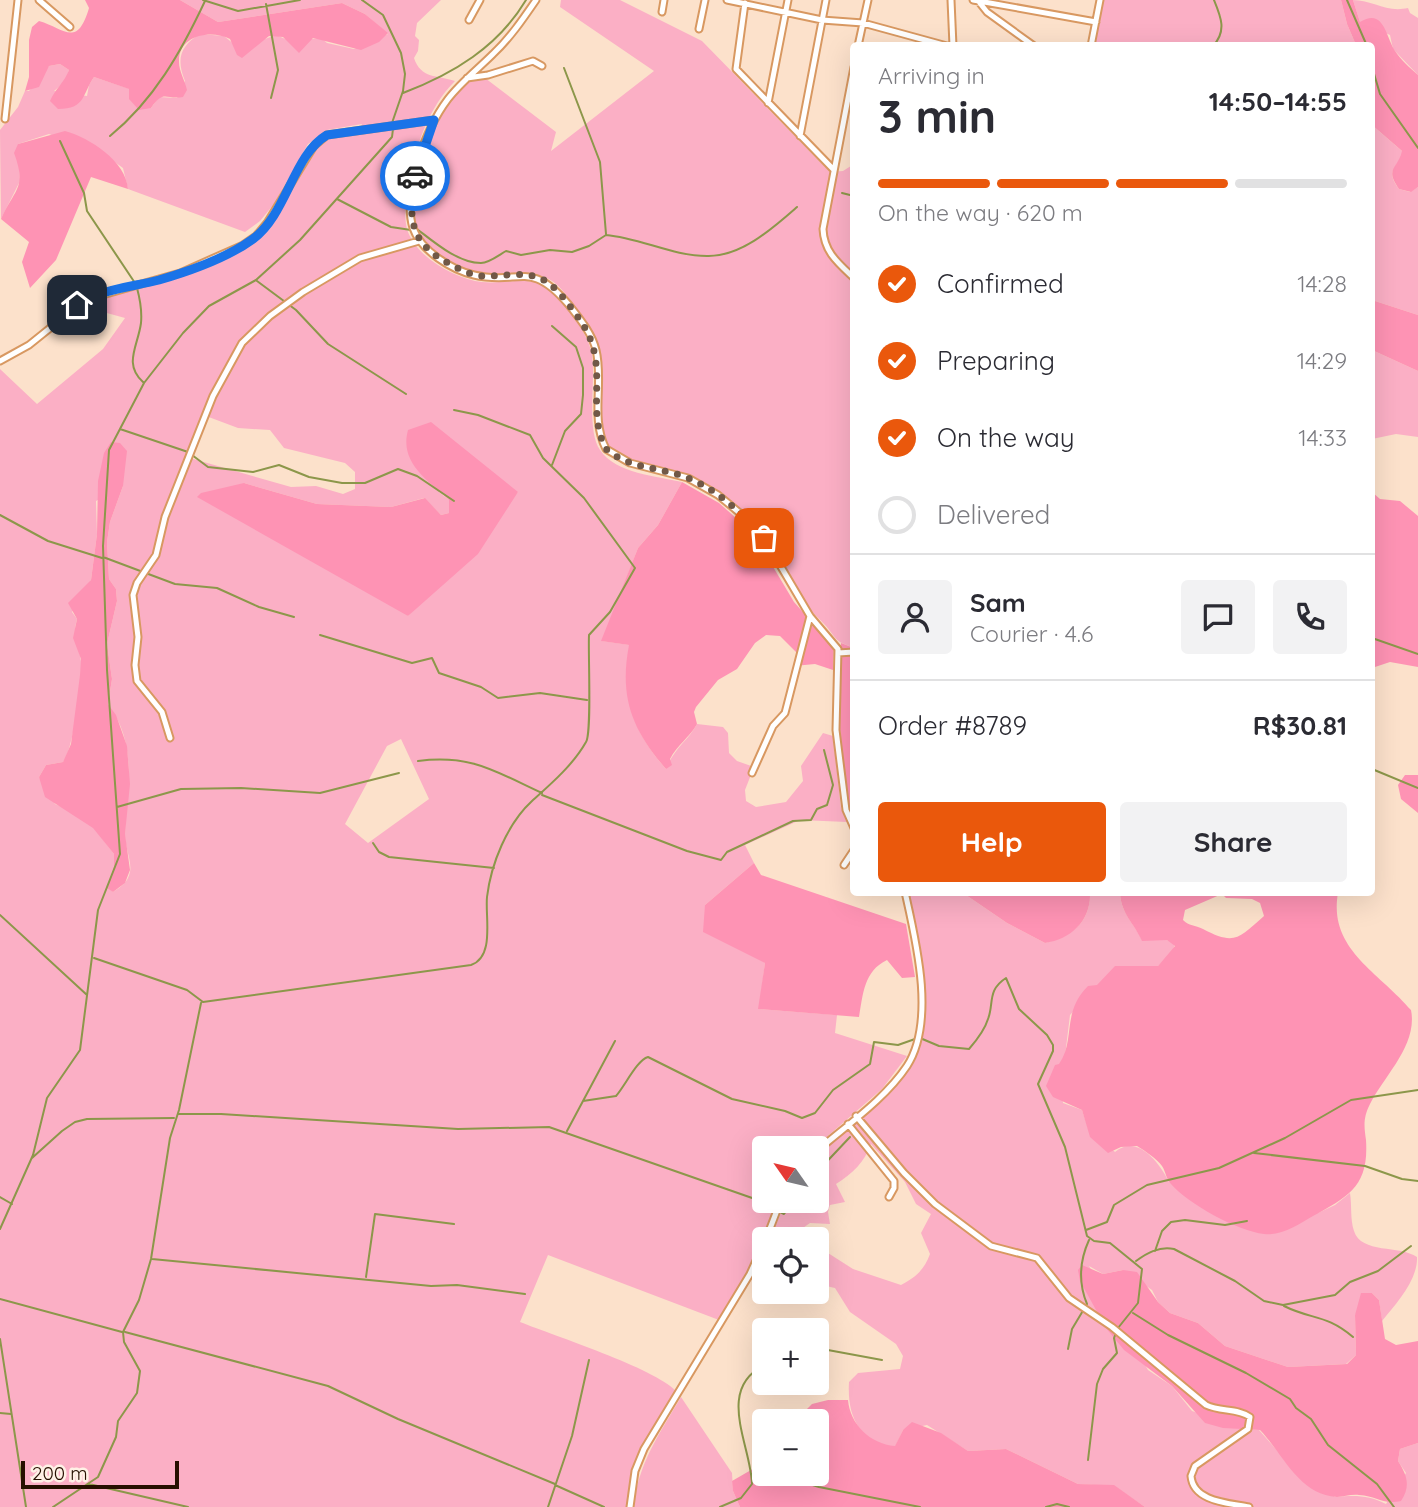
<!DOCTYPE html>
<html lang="en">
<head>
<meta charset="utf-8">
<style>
	body { margin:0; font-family:Quicksand,sans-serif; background:#f2f2f3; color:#2b2b33; height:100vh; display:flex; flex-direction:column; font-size:26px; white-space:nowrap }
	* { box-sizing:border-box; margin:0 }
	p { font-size:23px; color:#7c7c81 }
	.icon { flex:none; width:38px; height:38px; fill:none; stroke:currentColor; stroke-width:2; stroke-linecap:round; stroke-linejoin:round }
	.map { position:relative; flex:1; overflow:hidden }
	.panel { position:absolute; left:850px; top:42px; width:525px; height:854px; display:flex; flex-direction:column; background:#fff; border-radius:7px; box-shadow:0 7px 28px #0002 }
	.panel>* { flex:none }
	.needle { width:46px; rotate:304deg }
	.fabs { position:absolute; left:752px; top:1136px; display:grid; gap:14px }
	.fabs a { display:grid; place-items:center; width:77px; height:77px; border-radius:7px; background:#fff; box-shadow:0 7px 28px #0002; font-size:35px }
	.scale { position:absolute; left:21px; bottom:18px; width:158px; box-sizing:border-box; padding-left:7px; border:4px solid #260f00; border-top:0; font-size:19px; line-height:24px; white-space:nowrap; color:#260f00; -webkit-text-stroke:5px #fff1e6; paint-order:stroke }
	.pin { position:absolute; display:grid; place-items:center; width:60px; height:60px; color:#fff; margin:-30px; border-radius:14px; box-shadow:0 4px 10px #0006 }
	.courier { position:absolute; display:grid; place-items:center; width:70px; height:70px; margin:-35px; border:5px solid #1a73e8; border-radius:50%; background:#fff; color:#222; box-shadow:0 2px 9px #0007 }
	.head em { font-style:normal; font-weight:700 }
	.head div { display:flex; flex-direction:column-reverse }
	.head { display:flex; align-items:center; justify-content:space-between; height:119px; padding:0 28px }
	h1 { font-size:46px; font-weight:700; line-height:52px }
	.bar { display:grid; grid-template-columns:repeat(4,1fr); gap:10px 7px; align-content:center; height:84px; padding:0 28px }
	.bar i { height:9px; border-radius:5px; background:#e1e1e2 }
	.bar .selected { background:#ea580c }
	.bar p { grid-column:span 4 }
	.line { display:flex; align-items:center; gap:18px; padding:0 28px; border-top:2px solid #e1e1e2 }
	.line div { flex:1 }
	.round { display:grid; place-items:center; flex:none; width:74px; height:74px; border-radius:7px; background:#f2f2f3 }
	ol { padding:0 28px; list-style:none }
	li { display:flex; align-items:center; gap:21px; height:77px }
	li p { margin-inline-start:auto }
	li .icon { padding:7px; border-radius:50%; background:#ea580c; color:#fff; stroke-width:4 }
	li:last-child { color:#7c7c81 }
	li i { width:38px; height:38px; border:4px solid #e1e1e2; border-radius:50% }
	.button { display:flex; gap:14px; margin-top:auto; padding:14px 28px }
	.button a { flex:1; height:80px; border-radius:7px; background:#ea580c; color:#fff; font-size:28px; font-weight:700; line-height:80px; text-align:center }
	.button a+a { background:#f2f2f3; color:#2b2b33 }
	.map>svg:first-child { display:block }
	.green { fill:#fbafc5; fill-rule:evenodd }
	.forest { fill:#fe93b4; fill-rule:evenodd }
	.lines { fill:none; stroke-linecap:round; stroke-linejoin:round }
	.stream { stroke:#8c974a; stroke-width:2 }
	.minor-casing { stroke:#d89861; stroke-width:9 }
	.minor { stroke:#fff; stroke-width:5 }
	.done { stroke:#715847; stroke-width:7; stroke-dasharray:0 12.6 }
	.route { stroke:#1a73e8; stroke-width:9 }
</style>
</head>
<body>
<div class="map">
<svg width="1418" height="1507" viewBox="0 0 1418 1507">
	<rect width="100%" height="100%" fill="#fce1cb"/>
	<path class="green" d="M 180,0 L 441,0 L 417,23 L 415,36 L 419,40 L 418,51 L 414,58 C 421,79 437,75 455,81 C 428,108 416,146 409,182 C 407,195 404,210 406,224 C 410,254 454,279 482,282 C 509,285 536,271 557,296 C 571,313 588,333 592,355 C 596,380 586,430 600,450 C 616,474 657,476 682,482 L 658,525 L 638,548 L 602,641 L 630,645 C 619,694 634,733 666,769 C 674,748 688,741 697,724 L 723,727 L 728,733 L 729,753 L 737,761 L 754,767 L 745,790 L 746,801 L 756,807 L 786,802 L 803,781 L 801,766 L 823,733 L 833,736 L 841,808 L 847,822 L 800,820 L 745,845 L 754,863 L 705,905 L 765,963 L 759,1009 L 837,1015 L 835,1033 L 907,1056 L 882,1089 L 814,1148 L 765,1148 L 765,1200 L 777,1201 L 751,1268 L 719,1320 L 548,1255 L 520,1322 C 555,1336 654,1368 676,1391 C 654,1429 630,1462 627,1507 L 0,1507 L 0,369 L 37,404 L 103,349 L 125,318 L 96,310 L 94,300 L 185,275 L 247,246 L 258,238 L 282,208 L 318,145 L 329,138 L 359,131 L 362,124 L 327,130 L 308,144 L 274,204 L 260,221 L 245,232 L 128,189 L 123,168 L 109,158 L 49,134 L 18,144 L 20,181 L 1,219 L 0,130 L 18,107 L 25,91 L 29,91 L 49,66 L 60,64 L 69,70 L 65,82 L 54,91 L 87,96 L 89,85 L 94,77 L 130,89 L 151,108 L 159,97 L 177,98 L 185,81 C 176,59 180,46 200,34 L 224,36 L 235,45 L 235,50 L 276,35 L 290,41 L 321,38 L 327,43 L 354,49 L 388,34 L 365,14 L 342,3 L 218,22 ZM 206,416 L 238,428 L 270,430 L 284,448 L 345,463 L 355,472 L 355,489 L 343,494 L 316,486 L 291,487 L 190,458 ZM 244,483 L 317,504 L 391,507 L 424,498 L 441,515 L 449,513 L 449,500 L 439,492 L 518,492 L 408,616 ZM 123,486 L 110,522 L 107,542 L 109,579 L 116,589 L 117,601 L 107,644 L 112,679 L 108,704 C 139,747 126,787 125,835 C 125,847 132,861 130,872 C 128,882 121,887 113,892 L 107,887 L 114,866 L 114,854 L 94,828 L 77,814 L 55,804 L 39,777 L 46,765 L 63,762 C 74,748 82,680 81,661 C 79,645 72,636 77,619 L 72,612 L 91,580 L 97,534 L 96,501 ZM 401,739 L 429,799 L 368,843 L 345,824 L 387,746 Z
		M 561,0 L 620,0 L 702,41 L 830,172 L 843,171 L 854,164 L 854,648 C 850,646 843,644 840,642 C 834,638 830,630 826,626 C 817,616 808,609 801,598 C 787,576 777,550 760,530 C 744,509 717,490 694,478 C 669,465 622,472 606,444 C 599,433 602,415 602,402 C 601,350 596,332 563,291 C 541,264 513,277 484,274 C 463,272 432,256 420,238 C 397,203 435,107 465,83 C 470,79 479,79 485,78 L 556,132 L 551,151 L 654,71 L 560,7 Z
		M 1103,0 L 1341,0 L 1347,24 L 1356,45 L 1095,46 Z
		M 1353,0 C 1373,0 1386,13 1408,8 L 1410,13 L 1418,18 L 1418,75 L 1393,49 L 1390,35 L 1360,22 Z
		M 1372,125 L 1403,152 C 1398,169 1384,169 1399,189 L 1410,192 L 1418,187 L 1418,315 L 1372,300 Z
		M 1372,350 L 1418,371 L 1418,437 L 1396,434 L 1372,439 Z
		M 908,893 L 963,893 L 1007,923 L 1045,943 C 1072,935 1090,924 1090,893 L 1120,893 C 1121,914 1134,923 1142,940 L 1167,940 L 1175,943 L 1173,951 L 1158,966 L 1116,966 L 1070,1015 L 1065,1056 L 1059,1065 L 1063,1103 L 1082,1110 L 1088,1128 L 1115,1152 C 1137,1133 1160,1163 1169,1182 L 1318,1213 L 1335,1205 L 1350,1193 C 1352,1206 1350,1219 1354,1231 C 1361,1254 1400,1245 1417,1257 C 1418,1280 1396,1304 1382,1321 L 1379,1300 L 1372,1293 L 1355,1315 L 1356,1355 L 1346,1364 L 1288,1367 L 1225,1346 L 1198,1323 L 1170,1313 L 1158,1302 L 1152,1290 L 1123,1270 L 1103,1274 L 1089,1266 L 1148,1370 L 1172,1386 L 1192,1411 L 1245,1429 L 1259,1430 L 1281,1455 L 1335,1497 C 1355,1495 1369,1495 1386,1504 L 1406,1473 L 1398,1461 L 1400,1449 L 1418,1443 L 1418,1507 L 1145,1507 L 1114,1486 L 1078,1484 L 1006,1449 L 968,1451 L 927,1425 L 903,1430 L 895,1447 C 858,1442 847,1415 849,1382 L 858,1373 L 900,1369 L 903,1356 L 896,1344 L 850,1312 L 835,1288 L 817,1284 L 817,1246 L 853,1269 L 901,1285 C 916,1277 924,1270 930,1254 L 921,1233 L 931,1214 L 916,1204 L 905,1182 L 871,1144 C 864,1163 853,1173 836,1184 L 845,1202 L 830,1205 L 828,1212 L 830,1224 L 810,1223 L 787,1239 L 770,1239 L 786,1201 L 817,1200 L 817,1156 C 845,1128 880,1108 904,1076 C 940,1029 921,946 908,893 Z
		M 681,1397 L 732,1473 L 733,1491 L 740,1507 L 634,1507 C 637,1465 660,1433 681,1397 Z"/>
	<path class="forest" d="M 85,0 L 180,0 L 218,22 L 342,3 L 365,14 L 388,33 L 379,42 L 361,50 L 313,38 L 299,53 L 283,37 L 269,36 L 242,58 L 237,55 L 230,39 C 211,29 178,35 179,62 C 179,71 185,81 187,90 L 183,97 C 165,100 164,89 151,108 L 139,110 L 129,99 L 129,89 L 94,77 C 82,94 86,109 58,109 L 50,101 C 55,89 64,83 69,70 L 60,64 L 49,66 L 39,87 L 25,91 L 29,77 L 29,40 L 32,27 L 39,21 C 64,28 77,49 89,8 Z
		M 1341,0 L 1353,0 L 1360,22 C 1384,7 1386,37 1395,51 C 1401,60 1410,68 1418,75 L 1418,187 L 1411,192 L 1399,189 C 1384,168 1398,169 1402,151 L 1372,125 L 1372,46 L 1356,45 L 1347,24 Z
		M 65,131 C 90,138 126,161 128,189 L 91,177 L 56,260 L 30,288 L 22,262 L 29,242 L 1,219 C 15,188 27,188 14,153 L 18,144 Z
		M 1372,300 L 1418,315 L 1418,371 L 1372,350 Z
		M 431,422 L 518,492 L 478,554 L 408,616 L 197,497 L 201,493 L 244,483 L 317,504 L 391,507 L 425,498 L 441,515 L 449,513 L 449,500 C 428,480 399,463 408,430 Z
		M 111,442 L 120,443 L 127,451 L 123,486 L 110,522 L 107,542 L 109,579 L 116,589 L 117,601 L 107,644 L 112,679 L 108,704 L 116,715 L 127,746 L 130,784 L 125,834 L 130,870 L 125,883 L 113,892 L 107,888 L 114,866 L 114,854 L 93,828 L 45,797 L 39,777 L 46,765 L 63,762 L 71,744 L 80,675 L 81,659 L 73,638 L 77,619 L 68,603 L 91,580 L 97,534 L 98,481 L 104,453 Z
		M 682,482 L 719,503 L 753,533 L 794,602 L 834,647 L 833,670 L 815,664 L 794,666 L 798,654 L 780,636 L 766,635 L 755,643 L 737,669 L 718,680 L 696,707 L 694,712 L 697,724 C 690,737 677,745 670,759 L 672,765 L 666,769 C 632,730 619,697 629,645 L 601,641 L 638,548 L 658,525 Z
		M 1372,492 L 1380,499 L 1400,501 L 1418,516 L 1418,667 L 1390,662 L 1372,668 Z
		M 841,643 L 854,648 L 854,819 L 848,807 L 838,711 Z
		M 1405,775 L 1418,775 L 1418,813 L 1401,799 L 1398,785 Z
		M 754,863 L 761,875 L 906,924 L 915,977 L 902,978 L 887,960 C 864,971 863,994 859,1017 L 758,1009 L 765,963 L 703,932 L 705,905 Z
		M 963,893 L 1090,893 C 1091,921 1071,939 1045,943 L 1007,923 Z
		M 1120,893 L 1338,893 C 1328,949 1379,972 1411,1010 C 1418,1045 1384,1076 1370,1104 C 1363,1118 1364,1126 1366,1140 C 1369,1186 1349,1196 1313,1216 C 1299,1224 1282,1236 1264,1234 C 1238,1231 1188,1204 1171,1184 C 1166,1179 1166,1172 1162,1166 C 1156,1158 1145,1151 1137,1146 L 1121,1147 L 1108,1153 L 1090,1137 L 1082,1110 L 1053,1097 L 1046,1086 L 1055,1065 L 1059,1064 C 1076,1040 1061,1013 1088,986 L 1097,985 L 1115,966 L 1158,966 L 1175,946 L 1167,940 L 1142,941 C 1134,923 1121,914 1120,893 ZM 1222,894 L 1226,898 L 1252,899 L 1260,903 L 1264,916 C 1239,938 1235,946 1203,929 C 1195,925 1189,926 1183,920 L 1185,910 Z
		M 1082,1265 L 1103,1274 L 1123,1270 L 1137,1272 L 1158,1302 L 1170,1313 L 1198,1323 L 1225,1346 L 1288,1367 L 1347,1364 L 1356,1355 L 1355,1315 L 1361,1293 L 1372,1293 L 1379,1300 L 1385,1339 L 1396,1345 L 1418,1341 L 1418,1443 L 1400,1449 L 1398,1461 C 1407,1475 1411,1486 1401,1501 C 1382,1505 1377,1496 1359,1495 C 1351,1494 1344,1497 1337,1497 C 1299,1495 1283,1454 1260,1430 L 1223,1428 L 1205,1423 L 1172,1386 L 1124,1350 L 1106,1328 L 1080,1281 L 1078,1270 Z
		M 828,1400 L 848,1400 C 850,1424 870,1444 895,1446 L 903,1430 L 912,1422 L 941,1433 L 968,1451 L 1006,1449 L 1078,1484 L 1114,1485 L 1145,1507 L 740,1507 L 733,1491 L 732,1481 L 765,1462 L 765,1474 L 817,1474 L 817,1421 L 795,1421 L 812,1404 Z"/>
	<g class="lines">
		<path class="stream" d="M 203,0 L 238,11 L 300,0
			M 362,0 L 383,15 L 401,53 L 405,74 L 403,91 L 392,123
			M 1347,0 L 1367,46
			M 266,4 L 278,70 L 271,98
			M 1213,46 C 1227,31 1221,17 1214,0
			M 1372,67 L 1380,94 L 1418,148
			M 564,68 L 600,162 L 606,234
			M 403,93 C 453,74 498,47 526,0
			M 110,136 C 154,100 181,52 205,1
			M 60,141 L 84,193 L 87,211 L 135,283
			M 842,193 L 854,196
			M 337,199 L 391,227 L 411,230
			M 417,229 C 434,242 458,263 481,263 C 489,263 499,255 506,251 L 521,255 L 550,250 L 572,252 L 589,246 L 606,235 C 640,238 673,256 707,256 C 741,257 773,228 797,207
			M 257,281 L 296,310 L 328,344 L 406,394
			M 137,288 C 140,299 142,312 141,323 C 138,346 123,364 143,382
			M 552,326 L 576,347 L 583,368 L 583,395 L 581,414 L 565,431 L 552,465
			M 120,429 L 188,452
			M 192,455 L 208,467 L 253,472 L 279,465 L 309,477 L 342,483 L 365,483 L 398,469 L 417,476 L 454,501
			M 0,515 L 48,541 L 102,558
			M 103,557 L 175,584 L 217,588 L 259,607 L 294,617
			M 320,635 L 412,663 L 432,658 L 439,673 L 481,687 L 498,698 L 540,693 L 587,700
			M 1372,638 L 1418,654
			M 418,761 C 472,754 496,772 542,793
			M 1372,769 L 1418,788
			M 542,795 L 687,851 L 721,860 L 727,852 L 793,821 L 811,820 L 817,809 L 827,805 L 833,785 L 824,750
			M 117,807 L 181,789 L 241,788 L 320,793 L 399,773
			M 373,843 L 379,852 L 389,857 L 494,868
			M 0,915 L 87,995
			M 94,958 L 187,990 L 203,1002
			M 203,1002 L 471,965 C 495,957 485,917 487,897 C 491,864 507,824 532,801 C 551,784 573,765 586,742 C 592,733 588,652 589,635 L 610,612 L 635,568 L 584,498 L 543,458 L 530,435 L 478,415 L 454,410
			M 920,1038 L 939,1046 L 969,1049 C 976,1041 985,1029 988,1019 C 994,1004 987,990 1006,978 L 1019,1009 L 1047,1035 L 1053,1045 L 1053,1051 L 1038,1084 L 1065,1147 L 1087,1236 L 1094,1241 L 1110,1243 L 1142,1269 L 1138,1303 L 1118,1328
			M 583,1101 L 616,1096 C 625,1086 637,1060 648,1057 L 732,1099 L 785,1111 L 802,1118 L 815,1113 L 833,1090 L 870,1064 L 874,1042 L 898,1045 L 915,1039
			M 178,1114 L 221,1114 L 458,1129 L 549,1127 L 755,1199 L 784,1214 L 794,1200
			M 567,1131 L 615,1041
			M 1254,1153 L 1365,1166 L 1402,1179 L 1418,1181
			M 32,1158 L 62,1131 L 75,1122 L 87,1119 L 174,1118
			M 817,1172 L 850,1137
			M 0,1197 L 12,1204
			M 0,1229 L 33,1155 L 47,1098 L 80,1050 L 98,910 L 120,854 L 107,670 L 103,546 L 109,450 L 144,383 L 183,333 L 209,306 L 256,280 L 300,240 L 392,137 L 393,129
			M 1086,1230 L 1107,1222 L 1114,1205 L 1147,1185 L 1219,1168 L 1285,1138 L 1351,1100 L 1418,1090
			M 1155,1251 L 1162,1231 L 1171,1222 L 1185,1220 L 1225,1225 L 1247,1221
			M 152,1259 L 431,1286 L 457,1285 L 525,1294
			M 1136,1261 C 1147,1253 1159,1246 1174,1249 L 1235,1281 L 1264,1301 L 1283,1305 L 1335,1295 L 1350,1282 L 1378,1271 L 1411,1246
			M 366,1277 L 375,1214 L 454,1224
			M 0,1299 L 122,1332
			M 1284,1306 C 1312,1320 1326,1314 1353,1337
			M 1133,1313 L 1168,1335 L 1246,1373 L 1290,1399 L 1296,1408 L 1311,1419 L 1328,1445 L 1377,1484 L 1394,1507
			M 125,1332 L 328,1386 L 398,1419 L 555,1484
			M 0,1339 L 26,1507
			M 817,1348 L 882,1360
			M 1068,1349 L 1072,1329 L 1087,1304 C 1078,1282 1079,1262 1089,1240
			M 0,1413 L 11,1414
			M 1088,1460 L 1097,1384 L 1103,1369 L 1117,1353 L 1114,1338 L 1116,1333
			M 752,1474 L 777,1474 L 819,1487 L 920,1507
			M 89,1484 L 188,1507
			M 555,1485 L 604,1507
			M 53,1507 L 98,1477 L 116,1437 L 118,1421 L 137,1393 L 140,1371 L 124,1342 L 123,1332 L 139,1300 L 151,1259 L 170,1138 L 179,1110 L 201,1003
			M 548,1507 L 572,1436 L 589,1360
			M 720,1507 L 741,1498 L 752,1484 C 751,1445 715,1389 765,1365
			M 1046,1507 L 1057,1504 L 1069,1507"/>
		<g class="minor-casing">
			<path id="minor" d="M 39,0 L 70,27
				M 536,0 C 523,19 510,38 493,54 C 478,69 461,82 448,99 C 426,128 402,192 413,228 C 421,251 452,270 474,275 C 520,286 529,258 569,305 C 579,318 592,333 596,350 C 604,382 590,418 606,449 L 630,463 L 688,478 L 718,495 L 741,514 L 764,538 L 810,616 L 838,649 L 836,730 L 846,810 L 854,828
				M 727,0 L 822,20 L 863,23 L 947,46
				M 951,0 L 953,46
				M 973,0 L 1096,22
				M 979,2 L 987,12 L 1034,46
				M 745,3 L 736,69 L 834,170
				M 662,12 L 664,0
				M 469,20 L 480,0
				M 699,29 L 705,0
				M 858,46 L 868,0
				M 1091,46 L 1100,0
				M 854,67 L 823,229 C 824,252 838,263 854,278
				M 467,78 L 488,75 L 533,61 L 542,66
				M 768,103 L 788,0
				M 5,119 L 18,0
				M 800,136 L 826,0
				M 0,361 L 29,345 L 85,300 L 180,273 L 243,245 L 256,236 L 267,223 L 314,146 L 327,135 L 434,120
				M 838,653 L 854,652
				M 170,738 L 162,712 L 137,681 L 135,665 L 138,637 L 133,595 L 137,583 L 156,555 L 165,517 L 213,396 L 242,343 L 270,316 L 303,292 L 360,258 L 419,241
				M 752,773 L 773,726 L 785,713 L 810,616
				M 844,865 L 854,850
				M 856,1116 L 904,1173 L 935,1204 L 991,1246 L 1037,1258 L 1069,1298 L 1112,1327 L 1206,1405 C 1220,1412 1238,1408 1250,1417 L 1248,1429 L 1195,1466 L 1191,1476 C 1193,1502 1229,1503 1249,1507
				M 848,1124 L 894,1181 L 894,1188 L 889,1197
				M 817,1151 C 847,1125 885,1099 907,1066 C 936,1021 916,941 905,892
				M 766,1239 L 781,1200
				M 630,1507 L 635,1471 L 644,1449 L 750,1274 L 765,1241"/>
		</g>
		<use href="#minor" class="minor"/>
	</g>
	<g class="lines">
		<path class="done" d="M 415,176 C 408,219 409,244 452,265 C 461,270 471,275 481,276 C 500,277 522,271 540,278 C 557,286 570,306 580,320 C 612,365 584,407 606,449 C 629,469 661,467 688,478 C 718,490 743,514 764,538"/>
		<path class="route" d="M 77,305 C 101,289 132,287 159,280 C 190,271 227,258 253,239 C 287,214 293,155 327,135 L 434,120 L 415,176"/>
	</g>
</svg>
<div class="fabs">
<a><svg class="needle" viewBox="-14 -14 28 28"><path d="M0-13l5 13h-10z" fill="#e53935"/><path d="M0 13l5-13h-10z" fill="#7c7c81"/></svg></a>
<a><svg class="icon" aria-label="locate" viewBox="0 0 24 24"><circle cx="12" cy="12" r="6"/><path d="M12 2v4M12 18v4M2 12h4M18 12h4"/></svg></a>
<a>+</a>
<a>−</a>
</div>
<div class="scale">200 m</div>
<div class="pin" style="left:764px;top:538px;background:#ea580c"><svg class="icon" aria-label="bag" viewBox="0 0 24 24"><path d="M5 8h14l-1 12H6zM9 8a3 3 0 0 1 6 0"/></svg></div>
<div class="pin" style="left:77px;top:305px;background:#1f2937"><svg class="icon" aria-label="home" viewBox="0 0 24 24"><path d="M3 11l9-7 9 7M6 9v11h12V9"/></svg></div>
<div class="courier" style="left:415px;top:176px"><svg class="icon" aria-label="car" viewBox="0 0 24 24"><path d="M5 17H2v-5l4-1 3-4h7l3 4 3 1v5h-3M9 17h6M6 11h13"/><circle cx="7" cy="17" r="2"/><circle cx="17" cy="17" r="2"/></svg></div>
<section class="panel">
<div class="head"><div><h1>3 min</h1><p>Arriving in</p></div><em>14:50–14:55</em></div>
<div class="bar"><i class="selected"></i><i class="selected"></i><i class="selected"></i><i></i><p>On the way · 620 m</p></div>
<ol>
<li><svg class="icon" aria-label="check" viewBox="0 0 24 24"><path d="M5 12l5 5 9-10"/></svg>Confirmed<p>14:28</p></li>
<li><svg class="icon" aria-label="check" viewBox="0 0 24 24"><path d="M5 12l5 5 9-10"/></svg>Preparing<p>14:29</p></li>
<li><svg class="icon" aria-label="check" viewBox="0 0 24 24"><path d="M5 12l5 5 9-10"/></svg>On the way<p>14:33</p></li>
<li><i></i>Delivered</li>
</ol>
<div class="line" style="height:126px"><a class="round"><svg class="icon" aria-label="person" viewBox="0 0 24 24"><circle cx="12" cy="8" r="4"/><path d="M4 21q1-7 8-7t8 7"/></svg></a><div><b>Sam</b><p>Courier · 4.6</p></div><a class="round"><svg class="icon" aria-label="chat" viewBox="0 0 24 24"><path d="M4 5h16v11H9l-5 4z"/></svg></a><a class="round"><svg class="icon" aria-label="phone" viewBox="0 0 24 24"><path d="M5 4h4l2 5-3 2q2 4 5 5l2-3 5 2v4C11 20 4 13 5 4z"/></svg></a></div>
<div class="line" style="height:91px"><div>Order #8789</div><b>R$30.81</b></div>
<div class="button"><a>Help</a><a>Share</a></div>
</section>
</div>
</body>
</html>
